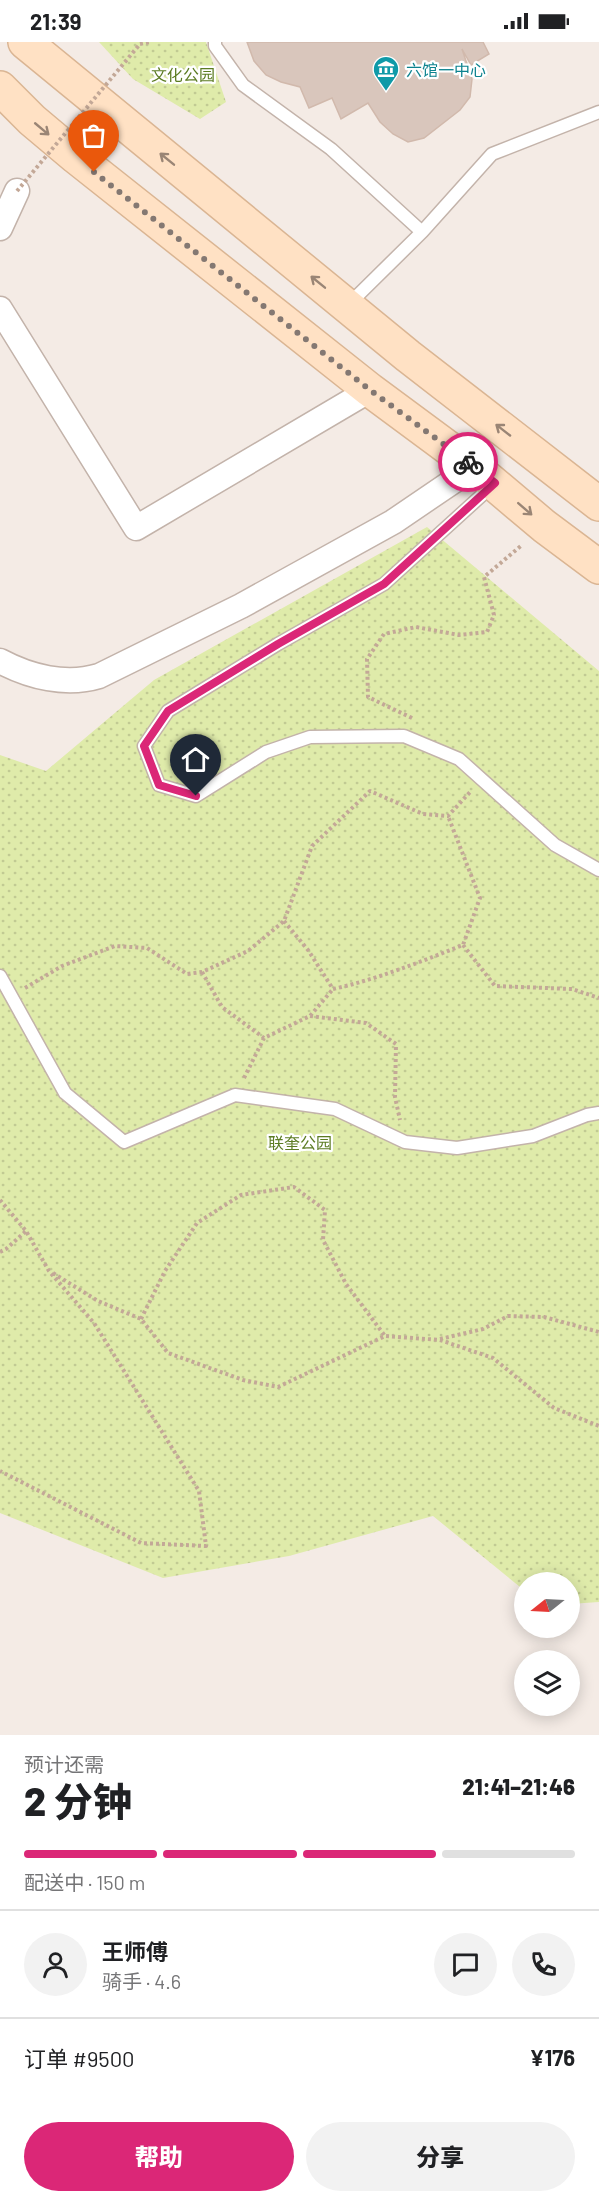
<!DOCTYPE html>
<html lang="zh">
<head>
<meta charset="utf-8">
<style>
	body { margin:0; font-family:Barlow,"Noto Sans SC",sans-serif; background:#f2f2f2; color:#202124; height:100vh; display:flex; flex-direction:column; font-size:22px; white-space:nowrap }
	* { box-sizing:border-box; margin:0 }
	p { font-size:20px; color:#757577 }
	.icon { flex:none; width:33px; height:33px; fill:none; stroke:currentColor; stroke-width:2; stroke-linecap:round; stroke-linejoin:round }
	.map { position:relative; height:1693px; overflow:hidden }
	.panel { display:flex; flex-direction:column; background:#fff; flex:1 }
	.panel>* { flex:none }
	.needle { width:39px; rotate:252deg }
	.tools { position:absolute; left:514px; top:1530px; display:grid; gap:12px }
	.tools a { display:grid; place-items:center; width:66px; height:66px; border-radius:50%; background:#fff; box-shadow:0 3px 15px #0003; font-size:30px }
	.pin { position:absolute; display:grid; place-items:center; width:51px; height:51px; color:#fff; margin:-62px -26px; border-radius:50% 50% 50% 0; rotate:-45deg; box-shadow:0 0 6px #0007 }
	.pin .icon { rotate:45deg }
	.courier { position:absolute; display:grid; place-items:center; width:60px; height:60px; margin:-30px; border:4px solid #db2777; border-radius:50%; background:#fff; color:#222; box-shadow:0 2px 8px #0007 }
	.headline em { font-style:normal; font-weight:800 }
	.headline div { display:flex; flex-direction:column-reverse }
	.headline { display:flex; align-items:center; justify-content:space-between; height:102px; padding:0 24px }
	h1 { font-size:39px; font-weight:800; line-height:45px }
	.bar { display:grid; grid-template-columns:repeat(4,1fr); gap:9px 6px; align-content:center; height:72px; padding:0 24px }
	.bar i { height:8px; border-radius:4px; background:#e0e0e0 }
	.bar .current { background:#db2777 }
	.bar p { grid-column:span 4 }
	.line { display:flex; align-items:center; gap:15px; padding:0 24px; border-top:2px solid #e0e0e0 }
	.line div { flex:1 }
	.round { display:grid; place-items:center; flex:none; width:63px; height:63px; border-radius:32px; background:#f2f2f2 }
	.primary-button { display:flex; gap:12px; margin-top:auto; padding:12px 24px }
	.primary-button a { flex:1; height:69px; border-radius:36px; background:#db2777; color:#fff; font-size:24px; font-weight:800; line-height:69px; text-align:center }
	.primary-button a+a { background:#f2f2f2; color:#202124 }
	.status { display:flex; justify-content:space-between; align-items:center; height:42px; padding:0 30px; background:#fff; direction:ltr }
	.status svg { height:16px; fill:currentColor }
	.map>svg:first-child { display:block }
	.park { fill:url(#park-dots) }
	.building { fill:#d9c6bc; stroke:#d1b9ac; stroke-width:1.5 }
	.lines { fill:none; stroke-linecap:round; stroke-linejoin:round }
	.lane-casing { stroke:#c3b3aa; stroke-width:15 }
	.street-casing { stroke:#c3b3aa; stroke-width:27 }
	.secondary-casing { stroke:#dab593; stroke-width:36 }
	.path { stroke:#c3a897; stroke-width:4; stroke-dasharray:3 3; stroke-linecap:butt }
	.lane { stroke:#fff; stroke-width:12 }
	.street { stroke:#fff; stroke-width:24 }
	.secondary { stroke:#ffe1c4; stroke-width:33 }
	.path-bridge { stroke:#c3a897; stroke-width:4; stroke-dasharray:3 3; stroke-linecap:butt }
	.oneway { stroke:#9a8575 }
	.done { stroke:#847872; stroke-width:6; stroke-dasharray:0 10.8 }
	.route { stroke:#db2777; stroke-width:8 }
	.labels { text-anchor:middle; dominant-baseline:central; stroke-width:4.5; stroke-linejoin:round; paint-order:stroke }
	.culture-label { font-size:16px; fill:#0d838f; stroke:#fff; text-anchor:start }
	.park-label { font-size:16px; fill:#5c7c23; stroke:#fff }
</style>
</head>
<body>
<div class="status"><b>21:39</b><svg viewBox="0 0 49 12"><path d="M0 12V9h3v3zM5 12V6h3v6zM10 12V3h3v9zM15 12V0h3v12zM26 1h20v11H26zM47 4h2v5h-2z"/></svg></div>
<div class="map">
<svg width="599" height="1693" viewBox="0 0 599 1693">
	<defs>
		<pattern id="park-dots" width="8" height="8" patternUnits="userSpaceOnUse" patternTransform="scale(1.5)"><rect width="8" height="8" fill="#dfebaa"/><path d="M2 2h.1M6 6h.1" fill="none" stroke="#c1ca93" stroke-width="1.8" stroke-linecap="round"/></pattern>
	</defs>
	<rect width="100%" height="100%" fill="#f4ebe5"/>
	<path class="park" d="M 99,0 L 206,0 L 226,60 L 200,77 L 133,37 Z
		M 427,485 L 599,629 L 599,1560 L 570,1562 L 570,1540 L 525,1540 L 525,1549 L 433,1474 L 289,1514 L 163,1536 L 0,1471 L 0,713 L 46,729 L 154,638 Z"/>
	<path class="building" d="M 247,0 L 483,0 L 489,12 L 471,23 L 462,7 L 472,37 L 470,55 L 460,68 L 424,96 L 408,100 L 393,92 L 380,80 L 368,61 L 341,77 L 332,56 L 309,66 L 300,45 L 281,40 L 266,33 L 254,19 Z"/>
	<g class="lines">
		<g class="lane-casing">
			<path id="lane" d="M 215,0 L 215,4 L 243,43 L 331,107 L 422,190 L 347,264
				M 422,190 L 492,112 L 599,70
				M 493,443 L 384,542 L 278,602 L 168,669 L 144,704 L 159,743 L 196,754 L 266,710 L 310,695 L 404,694 L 459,717 L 555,803 L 599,828
				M 0,934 L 65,1051 L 124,1100 L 235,1053 L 335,1067 L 405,1100 L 457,1106 L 533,1094 L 587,1073 L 599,1071"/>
		</g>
		<g class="street-casing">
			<path id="street" d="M 0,186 L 17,149
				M 0,267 L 136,486 L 370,348
				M 0,619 C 30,635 66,644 99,634 L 241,564 L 393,480 L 474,425"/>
		</g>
		<g class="secondary-casing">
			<path id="secondary" d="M 25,0 L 408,314 L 599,462
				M 0,46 L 32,78 L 76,115 L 370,348 L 474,425 L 544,484 L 599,525"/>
		</g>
		<path class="path" d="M 140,2 L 150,0
			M 412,676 L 368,655 L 367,617 L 384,592 L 416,585 L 459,593 L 487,590 L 494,573 L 484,535 L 522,503
			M 284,879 L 308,908 L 333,947 C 378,937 420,920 463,903 L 480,856 L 448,774
			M 463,903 L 495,944 L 572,947 L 599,956
			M 202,930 L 222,965 L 264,996
			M 25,946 L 62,924 L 115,904 L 147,906 L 187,932 L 202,930 L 248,909 L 284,879 L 312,804 L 370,749 L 423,772 L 448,774 L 471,749
			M 310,974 L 366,981 L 396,1002 L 395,1055 L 400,1078
			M 244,1036 L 264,996 L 310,974 L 333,947
			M 0,1158 L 26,1189 L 49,1229 L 94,1281 L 199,1449 L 206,1504 L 141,1501 L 0,1429
			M 0,1210 L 6,1207 L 26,1189
			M 53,1231 L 98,1259 L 141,1277 L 168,1311 L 243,1338 L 278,1345 L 385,1294 L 440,1298 L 493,1316 L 554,1366 L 599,1384
			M 141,1277 L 165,1229 L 197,1181 L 241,1153 L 294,1145 L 325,1168 L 323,1198 L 346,1242 L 385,1294
			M 440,1297 L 483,1287 L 508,1274 L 544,1275 L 599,1290"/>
		<use href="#lane" class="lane"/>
		<use href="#street" class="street"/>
		<use href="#secondary" class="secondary"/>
		<path class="path-bridge" d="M 17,149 L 140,2"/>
	</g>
	<defs><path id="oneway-shaft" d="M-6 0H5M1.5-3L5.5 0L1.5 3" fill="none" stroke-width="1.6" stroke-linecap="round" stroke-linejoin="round" transform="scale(1.5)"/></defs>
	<g class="oneway">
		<use href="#oneway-shaft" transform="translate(42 87) rotate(40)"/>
		<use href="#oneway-shaft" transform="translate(167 117) rotate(-141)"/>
		<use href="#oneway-shaft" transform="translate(318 240) rotate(-141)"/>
		<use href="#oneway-shaft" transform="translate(503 388) rotate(-142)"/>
		<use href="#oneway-shaft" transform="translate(525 467) rotate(41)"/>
	</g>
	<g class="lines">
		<path class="done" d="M 94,130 L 370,348 L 468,420"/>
		<path class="route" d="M 196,754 L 159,743 L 144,704 L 168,669 L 278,602 L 384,542 L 495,441 L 468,420"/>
	</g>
	<defs>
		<g id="museum-pin" transform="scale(1.35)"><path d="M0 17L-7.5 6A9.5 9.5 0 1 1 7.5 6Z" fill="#0f9aa8" stroke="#fff"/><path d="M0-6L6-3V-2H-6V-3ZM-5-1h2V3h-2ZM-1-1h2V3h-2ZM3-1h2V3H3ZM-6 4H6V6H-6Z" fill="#fff"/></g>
	</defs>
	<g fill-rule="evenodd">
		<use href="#museum-pin" x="386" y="27"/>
	</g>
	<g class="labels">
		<g class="culture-label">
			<text x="406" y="27">六馆一中心</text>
		</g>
		<g class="park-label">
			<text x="183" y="32">文化公园</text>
			<text x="300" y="1100">联奎公园</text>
		</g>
	</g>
</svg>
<div class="tools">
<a><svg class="needle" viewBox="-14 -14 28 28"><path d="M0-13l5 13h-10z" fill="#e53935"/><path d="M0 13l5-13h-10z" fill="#757577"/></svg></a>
<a><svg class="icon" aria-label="layers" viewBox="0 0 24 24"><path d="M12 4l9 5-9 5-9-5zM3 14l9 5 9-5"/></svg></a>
</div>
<div class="pin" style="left:94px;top:130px;background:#ea580c"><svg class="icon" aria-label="bag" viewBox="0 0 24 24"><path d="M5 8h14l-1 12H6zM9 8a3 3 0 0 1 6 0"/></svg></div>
<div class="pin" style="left:196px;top:754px;background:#1f2937"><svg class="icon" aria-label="home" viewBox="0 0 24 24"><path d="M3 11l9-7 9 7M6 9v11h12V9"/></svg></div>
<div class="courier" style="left:468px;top:420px"><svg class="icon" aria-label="bike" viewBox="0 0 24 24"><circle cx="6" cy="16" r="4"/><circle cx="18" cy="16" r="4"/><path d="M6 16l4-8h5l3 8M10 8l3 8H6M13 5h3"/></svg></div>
</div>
<section class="panel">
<div class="headline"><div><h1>2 分钟</h1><p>预计还需</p></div><em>21:41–21:46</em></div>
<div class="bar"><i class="current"></i><i class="current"></i><i class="current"></i><i></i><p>配送中 · 150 m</p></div>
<div class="line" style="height:108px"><a class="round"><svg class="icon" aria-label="person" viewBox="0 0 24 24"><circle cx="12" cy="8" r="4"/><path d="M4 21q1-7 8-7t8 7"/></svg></a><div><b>王师傅</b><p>骑手 · 4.6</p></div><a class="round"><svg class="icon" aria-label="chat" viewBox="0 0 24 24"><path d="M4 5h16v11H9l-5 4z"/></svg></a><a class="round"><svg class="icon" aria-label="phone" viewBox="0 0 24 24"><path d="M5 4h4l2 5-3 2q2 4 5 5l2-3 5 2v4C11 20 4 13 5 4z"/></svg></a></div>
<div class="line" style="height:78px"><div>订单 #9500</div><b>¥176</b></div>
<div class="primary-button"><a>帮助</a><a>分享</a></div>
</section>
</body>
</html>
